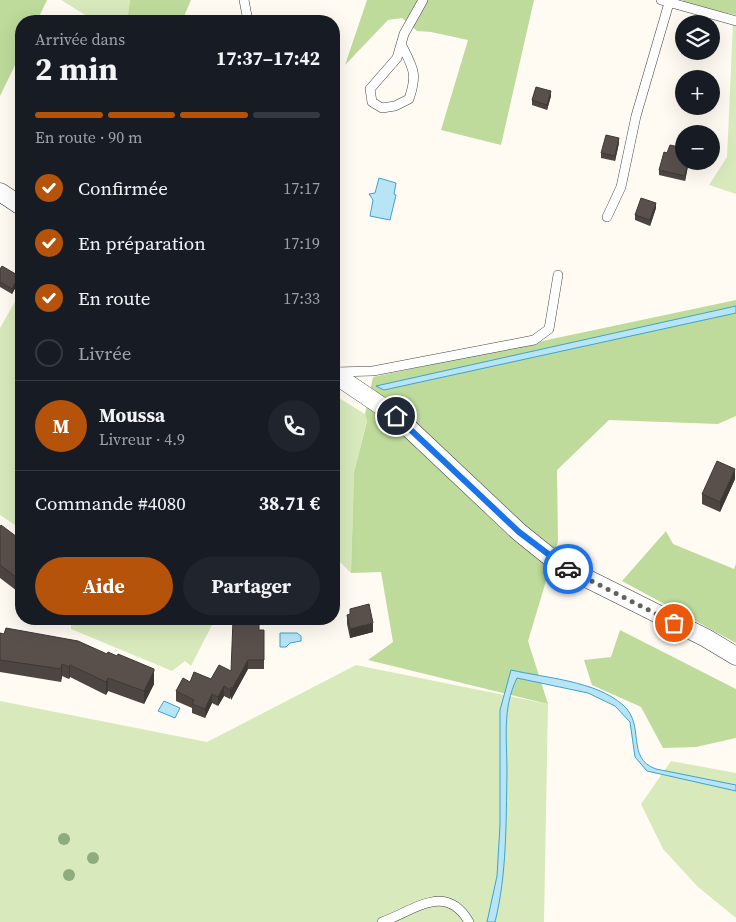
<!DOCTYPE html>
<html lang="fr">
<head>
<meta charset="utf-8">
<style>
	body { margin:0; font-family:"Source Serif 4",serif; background:#20242c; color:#f1f3f6; height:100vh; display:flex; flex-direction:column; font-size:19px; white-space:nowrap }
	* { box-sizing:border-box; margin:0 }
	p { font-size:16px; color:#9ea1a6 }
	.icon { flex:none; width:28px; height:28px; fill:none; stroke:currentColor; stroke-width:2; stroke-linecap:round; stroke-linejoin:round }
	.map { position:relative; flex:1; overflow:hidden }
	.panel { position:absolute; left:15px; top:15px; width:325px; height:610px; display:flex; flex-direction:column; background:#171b24; border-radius:20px; box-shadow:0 5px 20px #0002 }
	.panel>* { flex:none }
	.controls { position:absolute; left:675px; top:15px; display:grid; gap:10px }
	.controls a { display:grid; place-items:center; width:45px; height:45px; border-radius:50%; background:#171b24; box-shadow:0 5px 20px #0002; font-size:25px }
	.pin { position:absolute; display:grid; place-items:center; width:42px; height:42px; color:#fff; margin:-21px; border:2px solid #fff; border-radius:50%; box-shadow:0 1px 5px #0007 }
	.courier { position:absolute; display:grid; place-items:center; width:50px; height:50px; margin:-25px; border:4px solid #1a73e8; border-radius:50%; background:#fff; color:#222; box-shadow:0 1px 6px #0007 }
	.summary em { font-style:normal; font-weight:700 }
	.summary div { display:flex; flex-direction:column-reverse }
	.summary { display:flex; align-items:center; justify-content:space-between; height:85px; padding:0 20px }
	h1 { font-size:32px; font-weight:700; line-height:38px }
	.bar { display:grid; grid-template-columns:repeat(4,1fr); gap:8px 5px; align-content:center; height:60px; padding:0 20px }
	.bar i { height:6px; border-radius:4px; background:#363941 }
	.bar .current { background:#b45309 }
	.bar p { grid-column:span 4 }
	.line { display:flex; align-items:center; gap:12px; padding:0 20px; border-top:1px solid #363941 }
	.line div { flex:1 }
	.round { display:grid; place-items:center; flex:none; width:52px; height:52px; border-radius:26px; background:#20242c }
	ol { padding:0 20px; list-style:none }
	li { display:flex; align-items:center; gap:15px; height:55px }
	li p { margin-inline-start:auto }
	li .icon { padding:5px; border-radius:50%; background:#b45309; color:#fff; stroke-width:4 }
	li:last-child { color:#9ea1a6 }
	li i { width:28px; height:28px; border:2px solid #363941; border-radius:50% }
	.button { display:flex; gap:10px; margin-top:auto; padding:10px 20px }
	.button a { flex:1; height:58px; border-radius:30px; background:#b45309; color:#fff; font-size:20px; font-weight:700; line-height:58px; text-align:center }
	.button a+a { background:#20242c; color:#f1f3f6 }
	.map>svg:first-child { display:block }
	.green { fill:#d8eabc }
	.forest { fill:#bedb9b }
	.water { fill:#b8e5f6; stroke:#3ea2ce }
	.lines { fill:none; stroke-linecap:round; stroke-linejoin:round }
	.service-casing { stroke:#434343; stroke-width:10 }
	.minor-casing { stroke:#434343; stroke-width:19 }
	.service { stroke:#fff; stroke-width:9 }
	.minor { stroke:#fff; stroke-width:18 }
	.tree { fill:#90ab7e }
	.wall { fill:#4d4541 }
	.shaded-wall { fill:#3e3835 }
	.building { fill:#59504c; stroke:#3e3835 }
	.done { stroke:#64625f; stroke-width:5; stroke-dasharray:0 9 }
	.route { stroke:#1a73e8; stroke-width:6 }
</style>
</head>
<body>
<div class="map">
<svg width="736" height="922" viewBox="0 0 736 922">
	<rect width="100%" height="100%" fill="#fffbf3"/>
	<path class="green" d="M 61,0 L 130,0 L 127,21 L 95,21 Z
		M 736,23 L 736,194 L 709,185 L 727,157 L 733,24 Z
		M 21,291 L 21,529 L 0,515 L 0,328 Z
		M 334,395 L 365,414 L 367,420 L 354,472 L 351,573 L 334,556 Z
		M 71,619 L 215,619 L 191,666 L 185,661 L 172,671 L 71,629 Z
		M 356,665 L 548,704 L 544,922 L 0,922 L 0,701 L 207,742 Z
		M 671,761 L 736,773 L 736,918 L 698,887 L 663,849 L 641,804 Z"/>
	<path class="forest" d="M 0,0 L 47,0 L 37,21 L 21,21 L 21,53 L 0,96 Z
		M 130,0 L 191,0 L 182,21 L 127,21 Z
		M 367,0 L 534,0 L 501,145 L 441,130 L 468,40 L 431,32 L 417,31 L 402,18 L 388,20 L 345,65 Z
		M 683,0 L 736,0 L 736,15 L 682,4 Z
		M 736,300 L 736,416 L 718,424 L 609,420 L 557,470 L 558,541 L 528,641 L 548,704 L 368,660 L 393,642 L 381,572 L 351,573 L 354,472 L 367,421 L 365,414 L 373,377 Z
		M 666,531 L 673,544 L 734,569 L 736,564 L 736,643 L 622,581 Z
		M 620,630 L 736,689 L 736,738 L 696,747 L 663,748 L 641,707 L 592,685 L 584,660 L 611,657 Z"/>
	<path class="water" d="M 379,178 L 396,183 L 394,194 L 396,195 L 390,220 L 370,216 L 373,200 L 369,194 L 375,193 Z
		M 736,306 L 736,313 L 384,390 L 376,386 Z
		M 280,633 L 297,633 L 301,636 L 301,641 L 290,643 L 286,647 L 280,647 Z
		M 511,670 C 546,678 596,681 623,705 C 646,725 625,758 656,769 L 736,785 L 736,791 L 647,771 L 635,757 L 630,722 L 615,706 L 588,693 L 517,678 C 502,709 507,739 507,772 C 506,822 507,874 495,922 L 487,922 L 497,876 L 500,825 L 500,710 Z
		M 164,701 L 180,708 L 175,718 L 158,711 Z"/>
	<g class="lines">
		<g class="service-casing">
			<path id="service" d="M 244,0 L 248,21
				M 661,0 L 736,21
				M 401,44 C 413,68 418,73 409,99 L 395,106 L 382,108 L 372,102 L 370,89 L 397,58 L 404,34 L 423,0
				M 607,217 L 621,187 L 636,116 L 669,3
				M 336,372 L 373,371 L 534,340 L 549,329 L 558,275
				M 382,922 C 415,910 446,882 469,922"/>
		</g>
		<g class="minor-casing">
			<path id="minor" d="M 0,192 L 21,206
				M 334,374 L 396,416 L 519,532 L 560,565 L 706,638 L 736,656"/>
		</g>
		<use href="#service" class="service"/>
		<use href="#minor" class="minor"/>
	</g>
	<g class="tree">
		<circle cx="64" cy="839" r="6"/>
		<circle cx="93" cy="858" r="6"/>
		<circle cx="69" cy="875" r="6"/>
	</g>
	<path class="wall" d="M 551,96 L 547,110 L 532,105 L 532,100 Z
		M 619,143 L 615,161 L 601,158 L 601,153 Z
		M 689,161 L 685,181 L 659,175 L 659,170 Z
		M 692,161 L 707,161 L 705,169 L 692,165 Z
		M 656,208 L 650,226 L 635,220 L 635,215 Z
		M 0,269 L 19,281 L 12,294 L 0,287 Z
		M 735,479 L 720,512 L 702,504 L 702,494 Z
		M 0,527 L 21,540 L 21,594 L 0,578 Z
		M 347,615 L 373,632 L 350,638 L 347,624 Z
		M 259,630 L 264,630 L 264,669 L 248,669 L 231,700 L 231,696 L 230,699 L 224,696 L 218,706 L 212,703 L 205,718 L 192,713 L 192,708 L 176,701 L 176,691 L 190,682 L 211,679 L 231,671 Z
		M 0,633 L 154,684 L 144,704 L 108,691 L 106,695 L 70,677 L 69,679 L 62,676 L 61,682 L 0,672 Z"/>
	<path class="shaded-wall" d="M 551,91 L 551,96 L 547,110 L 547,105 Z
		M 619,138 L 619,143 L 615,161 L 615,156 Z
		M 688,161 L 689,161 L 685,181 L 685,176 Z
		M 656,203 L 656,208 L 650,226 L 650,220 Z
		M 19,276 L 19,281 L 12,294 L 12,289 Z
		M 735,469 L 735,479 L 720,512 L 720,502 Z
		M 373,623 L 373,632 L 350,638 L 350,629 Z
		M 248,660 L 248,669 L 231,700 L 231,696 L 230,699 L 230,690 Z
		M 62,664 L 62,676 L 61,682 L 61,669 Z
		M 70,665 L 70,677 L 69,679 L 69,667 Z
		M 154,669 L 154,684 L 144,704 L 144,691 Z
		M 108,678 L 108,691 L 106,695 L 106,682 Z
		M 224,686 L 224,696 L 218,706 L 218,697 Z
		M 212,694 L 212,703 L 205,718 L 205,709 Z"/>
	<path class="building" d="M 536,87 L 551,91 L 547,105 L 532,100 Z
		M 606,135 L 619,138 L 615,156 L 601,153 Z
		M 670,145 L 684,148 L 684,161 L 688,161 L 685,176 L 659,170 L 664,152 L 667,153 Z
		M 696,161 L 706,161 L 705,164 Z
		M 641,198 L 656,203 L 650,220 L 635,215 Z
		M 2,266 L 19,276 L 12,289 L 0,282 L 0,269 Z
		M 717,461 L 735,469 L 720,502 L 702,494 Z
		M 1,525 L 21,540 L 21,581 L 0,565 L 0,527 Z
		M 369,604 L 373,623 L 350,629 L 347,615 L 350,614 L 350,609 Z
		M 233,620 L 259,620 L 259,630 L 264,630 L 264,660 L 248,660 L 231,691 L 231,687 L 230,690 L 224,686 L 218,697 L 212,694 L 205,709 L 192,704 L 194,700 L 176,691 L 183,678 L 190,682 L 194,672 L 211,679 L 219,665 L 231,671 Z
		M 6,628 L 78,641 L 107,654 L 108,652 L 117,656 L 118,654 L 154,669 L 154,671 L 144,691 L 108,678 L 106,682 L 70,665 L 69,667 L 62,664 L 61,669 L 0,660 L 0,633 L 4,634 Z"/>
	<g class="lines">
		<path class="done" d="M 568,569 L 674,623"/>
		<path class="route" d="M 396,416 L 519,532 L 568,569"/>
	</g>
</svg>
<div class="controls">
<a><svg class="icon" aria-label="layers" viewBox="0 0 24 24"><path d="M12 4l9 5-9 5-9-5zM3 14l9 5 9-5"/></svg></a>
<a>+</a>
<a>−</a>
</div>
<div class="pin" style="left:674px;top:623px;background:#ea580c"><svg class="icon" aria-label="bag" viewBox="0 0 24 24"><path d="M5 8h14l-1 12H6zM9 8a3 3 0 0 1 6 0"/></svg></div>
<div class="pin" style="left:396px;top:416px;background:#1f2937"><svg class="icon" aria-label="home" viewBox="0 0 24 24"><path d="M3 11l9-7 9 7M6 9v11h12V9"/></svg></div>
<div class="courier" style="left:568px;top:569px"><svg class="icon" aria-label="car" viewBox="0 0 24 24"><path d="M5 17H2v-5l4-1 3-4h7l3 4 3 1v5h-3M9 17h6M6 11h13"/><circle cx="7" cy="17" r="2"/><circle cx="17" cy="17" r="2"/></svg></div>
<section class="panel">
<div class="summary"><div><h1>2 min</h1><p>Arrivée dans</p></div><em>17:37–17:42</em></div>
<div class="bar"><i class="current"></i><i class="current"></i><i class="current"></i><i></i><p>En route · 90 m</p></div>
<ol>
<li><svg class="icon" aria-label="check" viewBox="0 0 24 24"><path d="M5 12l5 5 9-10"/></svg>Confirmée<p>17:17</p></li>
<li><svg class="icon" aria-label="check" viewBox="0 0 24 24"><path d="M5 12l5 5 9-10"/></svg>En préparation<p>17:19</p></li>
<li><svg class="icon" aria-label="check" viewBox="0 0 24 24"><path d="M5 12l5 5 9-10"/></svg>En route<p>17:33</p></li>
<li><i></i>Livrée</li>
</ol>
<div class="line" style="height:90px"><b class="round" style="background:#b45309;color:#fff">M</b><div><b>Moussa</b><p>Livreur · 4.9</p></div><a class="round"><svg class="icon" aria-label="phone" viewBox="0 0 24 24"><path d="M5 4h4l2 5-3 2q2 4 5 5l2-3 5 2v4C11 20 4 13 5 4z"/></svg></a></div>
<div class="line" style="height:65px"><div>Commande #4080</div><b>38.71 €</b></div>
<div class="button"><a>Aide</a><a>Partager</a></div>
</section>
</div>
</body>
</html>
